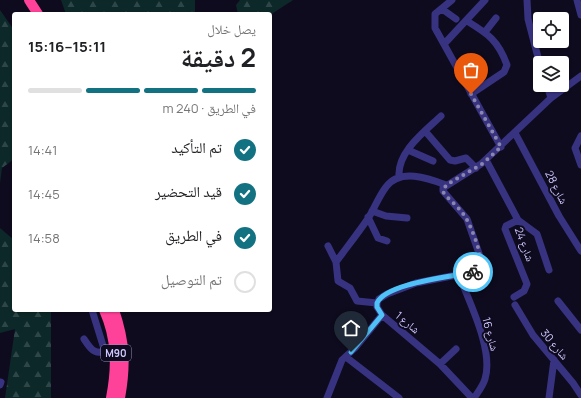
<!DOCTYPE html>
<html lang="ar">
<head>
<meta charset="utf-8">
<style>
	body { margin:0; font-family:Manrope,"Noto Naskh Arabic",sans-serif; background:#f2f2f2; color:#202124; direction:rtl; height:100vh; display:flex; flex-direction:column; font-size:15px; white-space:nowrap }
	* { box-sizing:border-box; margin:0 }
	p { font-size:13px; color:#757577 }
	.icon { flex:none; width:22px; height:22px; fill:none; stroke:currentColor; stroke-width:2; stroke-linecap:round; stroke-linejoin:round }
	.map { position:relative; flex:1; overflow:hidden; direction:ltr }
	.side { position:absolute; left:12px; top:12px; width:260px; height:300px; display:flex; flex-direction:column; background:#fff; border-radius:4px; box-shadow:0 1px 3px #0004; direction:rtl }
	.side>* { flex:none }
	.fabs { position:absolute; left:533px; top:12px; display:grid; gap:8px }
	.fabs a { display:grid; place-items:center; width:36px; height:36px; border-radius:4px; background:#fff; box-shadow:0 1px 3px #0004; font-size:20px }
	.pin { position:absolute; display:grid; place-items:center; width:34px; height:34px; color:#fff; margin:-41px -17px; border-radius:50% 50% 50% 0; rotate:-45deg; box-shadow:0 0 4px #0007 }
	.pin .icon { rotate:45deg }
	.courier { position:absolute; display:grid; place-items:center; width:40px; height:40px; margin:-20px; border:3px solid #4fc3f7; border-radius:50%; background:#fff; color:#222; box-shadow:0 1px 5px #0007 }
	.head em { font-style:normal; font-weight:700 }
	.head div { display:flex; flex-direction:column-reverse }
	.head { display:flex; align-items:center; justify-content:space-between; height:68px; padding:0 16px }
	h1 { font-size:26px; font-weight:700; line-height:30px }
	.bar { display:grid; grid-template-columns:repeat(4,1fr); gap:6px 4px; align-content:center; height:48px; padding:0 16px }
	.bar i { height:5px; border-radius:3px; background:#e0e0e0 }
	.bar .active { background:#127281 }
	.bar p { grid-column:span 4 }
	ol { padding:0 16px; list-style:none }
	li { display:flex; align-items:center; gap:12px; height:44px }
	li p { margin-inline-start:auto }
	li .icon { padding:4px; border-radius:50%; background:#127281; color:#fff; stroke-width:4 }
	li:last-child { color:#757577 }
	li i { width:22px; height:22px; border:2px solid #e0e0e0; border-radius:50% }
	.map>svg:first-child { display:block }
	.forest { fill:url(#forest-firs) }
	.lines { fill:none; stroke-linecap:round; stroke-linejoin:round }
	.minor { stroke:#373380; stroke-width:7 }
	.highway { stroke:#ff4299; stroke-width:10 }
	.done { stroke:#8b85b0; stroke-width:4; stroke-dasharray:0 7.2 }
	.route { stroke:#4fc3f7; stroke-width:5 }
	.labels { text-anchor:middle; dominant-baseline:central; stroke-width:4; stroke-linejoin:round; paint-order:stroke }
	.shield { fill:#0e0b1e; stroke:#958fbc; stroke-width:1 }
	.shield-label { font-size:10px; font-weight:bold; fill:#cfc7ff }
	.street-label { font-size:11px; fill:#cfc7ff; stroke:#0e0b1e }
</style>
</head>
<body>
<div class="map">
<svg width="581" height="398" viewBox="0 0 581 398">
	<defs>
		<pattern id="forest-firs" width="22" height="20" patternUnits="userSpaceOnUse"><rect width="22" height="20" fill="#0d2828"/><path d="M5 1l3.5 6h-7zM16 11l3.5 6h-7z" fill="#2f4648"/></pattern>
	</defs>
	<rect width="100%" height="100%" fill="#0e0b1e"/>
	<path class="forest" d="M 61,0 L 195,0 L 195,14 L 66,14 Z
		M 240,0 L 293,0 L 270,15 L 238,14 L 236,5 Z
		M 0,10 L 14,30 L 14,159 L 2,168 L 0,183 Z
		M 0,228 L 14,240 L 14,310 L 51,310 L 51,398 L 5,398 L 15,329 L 0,333 Z"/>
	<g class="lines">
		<path class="minor" d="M 452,0 L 435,14 L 435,28 L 501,147
			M 527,0 L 528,19 L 540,65
			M 577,0 L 581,15
			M 442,9 L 456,19
			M 467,21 C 488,34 498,40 507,65 L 504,72 L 471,94
			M 485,32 L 496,18
			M 445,43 L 485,0
			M 547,85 L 551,98
			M 425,131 L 450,160 L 455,161 L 466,158 L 476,168
			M 515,133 L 559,216 L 581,251
			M 581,136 L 575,148 L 581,165
			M 408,150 L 433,161
			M 486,160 L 518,220 L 506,226 L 505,229 L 527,284 L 524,291 L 514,297
			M 399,177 C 397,152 424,132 441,116
			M 372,211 L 386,216 L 407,218
			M 368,217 L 378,238 L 387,241
			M 518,220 L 537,234 L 549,270
			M 328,246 L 336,262 L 338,281 L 350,288 L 357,301 L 377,303
			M 336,262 C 347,247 359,232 369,217 C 375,207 379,196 386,187 C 400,168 428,178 446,185
			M 459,275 C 469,302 494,350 485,379 C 483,386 478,392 474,398
			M 558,301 L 581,330
			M 515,305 L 533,335 L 573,383 L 581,395
			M 92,310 L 105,352 L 116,363
			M 84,339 C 90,348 93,354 105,352
			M 346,357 L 399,398
			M 440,364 L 456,349
			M 0,385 L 1,382
			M 327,398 L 342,360 L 355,348 L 382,315
			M 472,398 L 440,364 L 382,315 L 377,307 L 377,303 L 379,299 L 387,294 L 416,283 L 467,273 L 481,268 L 482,262 L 467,219 L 443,191 L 443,188 L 481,164 L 551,98 L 581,76
			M 549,398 L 554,360"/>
		<path class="highway" d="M 29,0 L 38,14
			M 104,310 C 117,339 117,367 111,398
			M 114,310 C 125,342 126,365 120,398"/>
	</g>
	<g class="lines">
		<path class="done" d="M 471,94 L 501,147 L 482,164 L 446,185 L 443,192 C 449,200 458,206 464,215 C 471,225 483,256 481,268 L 473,272"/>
		<path class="route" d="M 351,352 L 382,315 L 377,307 L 377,303 C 386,283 452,277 473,272"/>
	</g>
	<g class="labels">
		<rect class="shield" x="101" y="345" width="30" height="16" rx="3"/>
		<g class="shield-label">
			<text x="116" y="353">M90</text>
		</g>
		<g class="street-label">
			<text transform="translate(557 187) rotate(63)">شارع 28</text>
			<text transform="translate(525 244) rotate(69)">شارع 24</text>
			<text transform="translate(408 322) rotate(40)">شارع 1</text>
			<text transform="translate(491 334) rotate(75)">شارع 16</text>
			<text transform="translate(555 344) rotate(50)">شارع 30</text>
		</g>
	</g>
</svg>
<div class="fabs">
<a><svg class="icon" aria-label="locate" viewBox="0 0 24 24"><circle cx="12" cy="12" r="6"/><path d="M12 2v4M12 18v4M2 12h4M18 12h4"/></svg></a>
<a><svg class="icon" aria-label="layers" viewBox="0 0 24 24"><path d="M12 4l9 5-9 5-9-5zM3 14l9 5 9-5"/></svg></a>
</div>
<div class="pin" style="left:471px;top:94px;background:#ea580c"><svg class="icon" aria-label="bag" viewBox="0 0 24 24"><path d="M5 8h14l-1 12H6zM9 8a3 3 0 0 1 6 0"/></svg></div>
<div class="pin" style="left:351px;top:352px;background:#1f2937"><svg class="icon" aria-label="home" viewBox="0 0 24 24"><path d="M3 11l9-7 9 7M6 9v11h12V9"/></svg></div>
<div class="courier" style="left:473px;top:272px"><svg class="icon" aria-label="bike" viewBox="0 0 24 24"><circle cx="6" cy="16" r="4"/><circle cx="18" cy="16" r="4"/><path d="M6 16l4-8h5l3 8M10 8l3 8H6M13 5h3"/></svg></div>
<section class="side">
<div class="head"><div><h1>2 دقيقة</h1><p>يصل خلال</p></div><em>15:11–15:16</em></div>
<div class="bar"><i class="active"></i><i class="active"></i><i class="active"></i><i></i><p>في الطريق · 240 m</p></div>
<ol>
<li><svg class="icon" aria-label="check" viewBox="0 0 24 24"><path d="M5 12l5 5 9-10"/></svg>تم التأكيد<p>14:41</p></li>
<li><svg class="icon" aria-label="check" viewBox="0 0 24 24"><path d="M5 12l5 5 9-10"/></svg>قيد التحضير<p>14:45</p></li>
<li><svg class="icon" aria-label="check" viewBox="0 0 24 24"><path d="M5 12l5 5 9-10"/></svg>في الطريق<p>14:58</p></li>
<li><i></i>تم التوصيل</li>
</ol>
</section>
</div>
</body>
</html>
